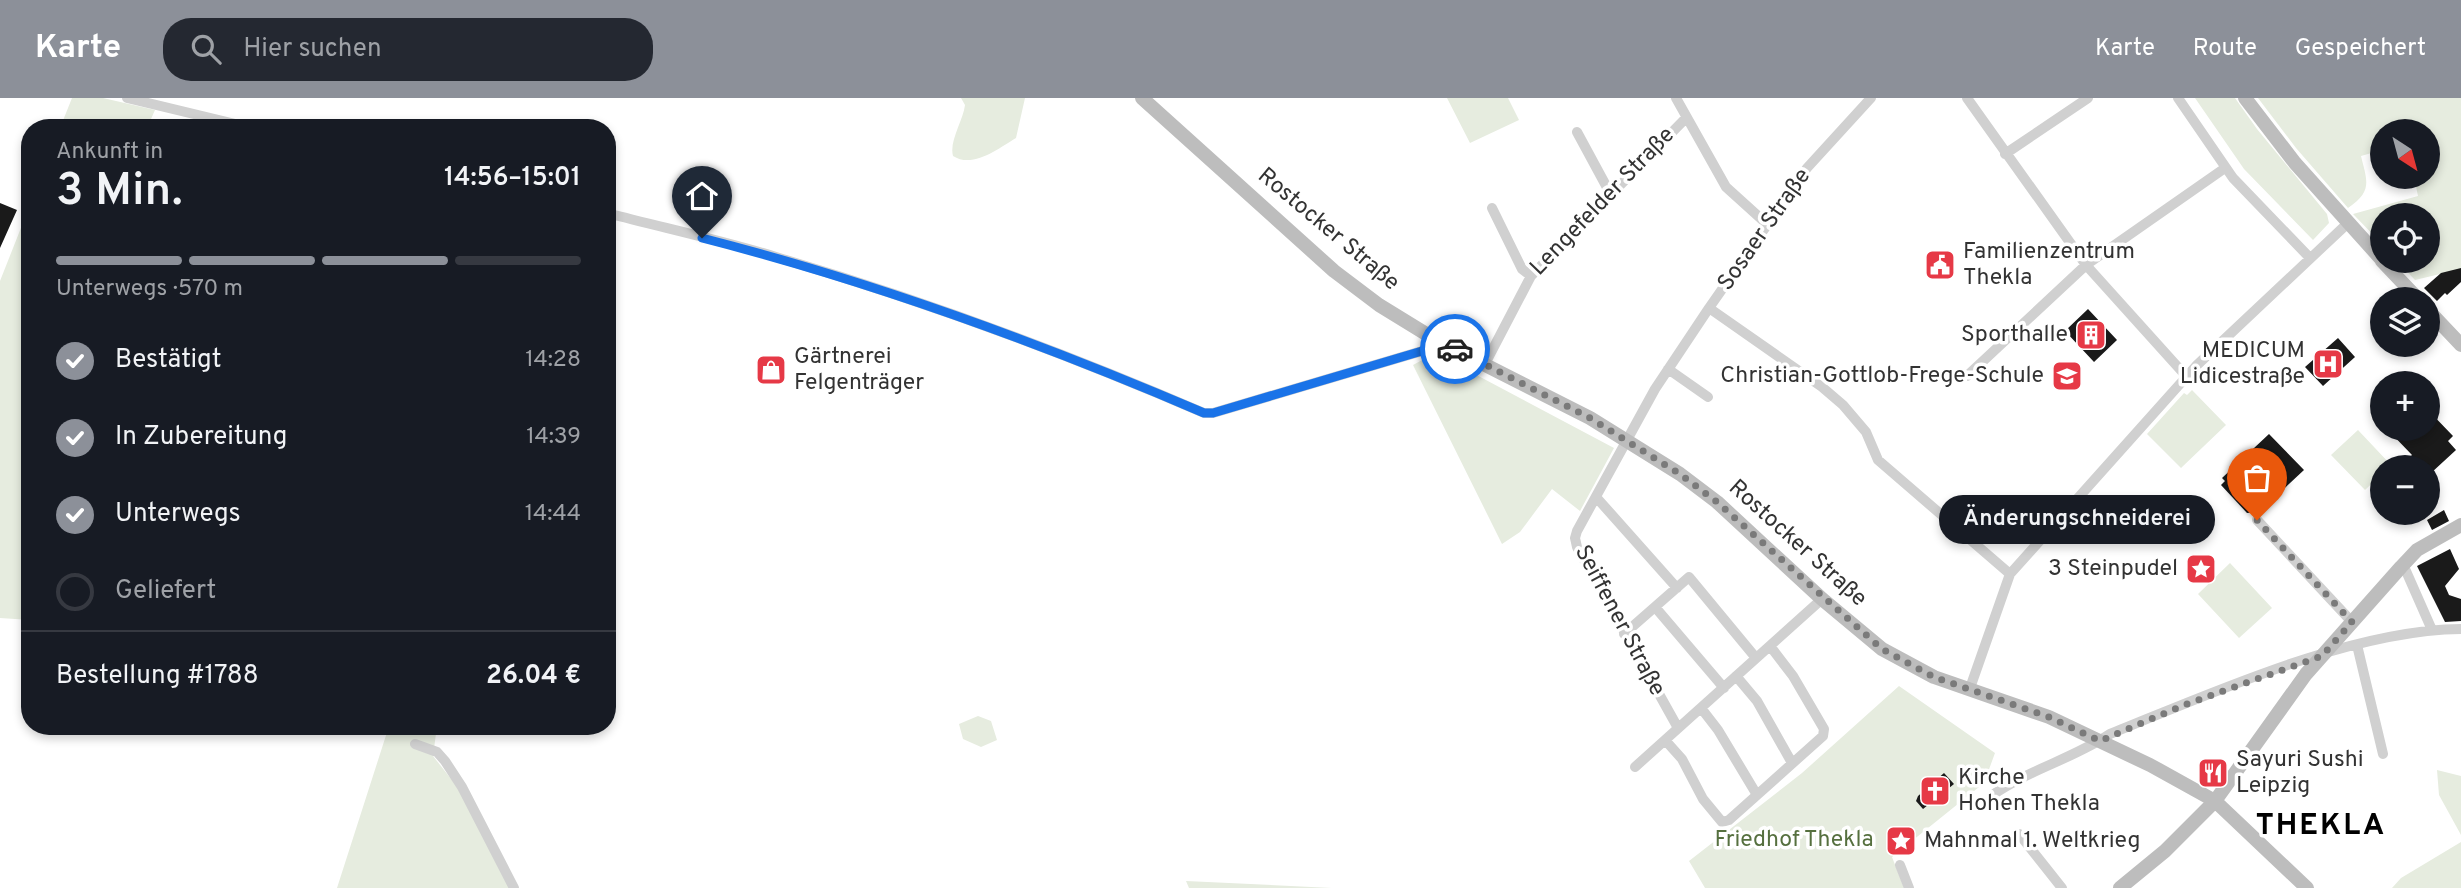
<!DOCTYPE html>
<html lang="de">
<head>
<meta charset="utf-8">
<style>
	body { margin:0; font-family:Overpass,sans-serif; background:#242831; color:#f1f3f6; height:100vh; display:flex; flex-direction:column; font-size:26px; white-space:nowrap }
	* { box-sizing:border-box; margin:0 }
	p { font-size:23px; color:#9ea1a6 }
	.icon { flex:none; width:38px; height:38px; fill:none; stroke:currentColor; stroke-width:2; stroke-linecap:round; stroke-linejoin:round }
	.map { position:relative; flex:1; overflow:hidden }
	.drawer { position:absolute; left:21px; top:21px; width:595px; height:616px; display:flex; flex-direction:column; background:#171b24; border-radius:28px; box-shadow:0 4px 10px #0003 }
	.drawer>* { flex:none }
	.needle { width:46px; rotate:144deg }
	.fabs { position:absolute; left:2370px; top:21px; display:grid; gap:14px }
	.fabs a { display:grid; place-items:center; width:70px; height:70px; border-radius:50%; background:#171b24; box-shadow:0 4px 10px #0003; font-size:35px }
	.pin { position:absolute; display:grid; place-items:center; width:60px; height:60px; color:#fff; margin:-72px -30px; border-radius:50% 50% 50% 0; rotate:-45deg; box-shadow:0 0 7px #0007 }
	.pin .icon { rotate:45deg }
	.courier { position:absolute; display:grid; place-items:center; width:70px; height:70px; margin:-35px; border:5px solid #1a73e8; border-radius:50%; background:#fff; color:#222; box-shadow:0 2px 9px #0007 }
	.bubble { position:absolute; height:49px; border-radius:24px; background:#171b24; box-shadow:0 4px 10px #0003; font-size:23px; font-weight:600; line-height:49px; text-align:center }
	.headline em { font-style:normal; font-weight:600 }
	.headline div { display:flex; flex-direction:column-reverse }
	.headline { display:flex; align-items:center; justify-content:space-between; height:119px; padding:0 35px }
	h1 { font-size:46px; font-weight:600; line-height:52px }
	.bar { display:grid; grid-template-columns:repeat(4,1fr); gap:10px 7px; align-content:center; height:84px; padding:0 35px }
	.bar i { height:9px; border-radius:5px; background:#363941 }
	.bar .current { background:#8c9099 }
	.bar p { grid-column:span 4 }
	.line { display:flex; align-items:center; gap:18px; padding:0 35px; border-top:2px solid #363941 }
	.line div { flex:1 }
	ol { padding:0 35px; list-style:none }
	li { display:flex; align-items:center; gap:21px; height:77px }
	li p { margin-inline-start:auto }
	li .icon { padding:7px; border-radius:50%; background:#8c9099; color:#fff; stroke-width:4 }
	li:last-child { color:#9ea1a6 }
	li i { width:38px; height:38px; border:4px solid #363941; border-radius:50% }
	header { display:flex; align-items:center; gap:42px; box-sizing:border-box; height:98px; padding:0 35px; background:#8c9099; color:#fff }
	header strong { font-size:33px }
	nav { display:flex; gap:38px; margin-inline-start:auto; font-size:24px }
	.search { width:490px; height:63px; background:#242831; display:flex; align-items:center; gap:18px; box-sizing:border-box; padding:0 24px; border-radius:28px; color:#9ea1a6; font-size:26px }
	.map>svg:first-child { display:block }
	.green { fill:#e6ecdf }
	.building { fill:#1a1a1a }
	.lines { fill:none; stroke-linecap:round; stroke-linejoin:round }
	.street { stroke:#d0d0d0; stroke-width:10 }
	.secondary { stroke:#bdbdbd; stroke-width:14 }
	.done { stroke:#7a7a7a; stroke-width:7; stroke-dasharray:0 12.6 }
	.route { stroke:#1a73e8; stroke-width:9 }
	.labels { text-anchor:middle; dominant-baseline:central; stroke-width:7; stroke-linejoin:round; paint-order:stroke }
	.street-label { font-size:23px; fill:#333; stroke:#fff }
	.poi-label { font-size:23px; fill:#333; stroke:#fff; text-anchor:start }
	.park-label { font-size:23px; fill:#56703f; stroke:#fff }
	.district-label { font-size:30px; font-weight:bold; letter-spacing:2px; fill:#000; stroke:#fff }
</style>
</head>
<body>
<header>
<strong>Karte</strong>
<div class="search"><svg class="icon" aria-label="search" viewBox="0 0 24 24"><circle cx="10" cy="10" r="6"/><path d="M15 15l6 6"/></svg>Hier suchen</div>
<nav><a>Karte</a><a>Route</a><a>Gespeichert</a></nav>
</header>
<div class="map">
<svg width="2461" height="790" viewBox="0 0 2461 790">
	<rect width="100%" height="100%" fill="#fff"/>
	<path class="green" d="M 72,0 L 103,0 L 155,12 L 147,30 L 60,30 Z
		M 961,0 L 1025,0 L 1016,40 C 999,50 973,71 953,58 C 949,43 963,23 965,7 Z
		M 1447,0 L 1508,0 L 1519,22 L 1470,45 Z
		M 2195,0 L 2235,0 L 2257,31 L 2327,116 L 2329,125 L 2313,142 L 2244,71 Z
		M 2258,0 L 2461,0 L 2461,171 L 2415,182 L 2397,163 L 2427,163 L 2427,117 L 2382,117 L 2382,146 L 2353,116 L 2418,98 L 2414,79 L 2427,79 L 2427,33 L 2382,33 L 2382,52 L 2361,58 C 2367,83 2373,93 2348,110 L 2296,50 Z
		M 30,107 L 30,522 L 0,520 L 0,183 Z
		M 1435,255 L 1614,350 L 1580,413 L 1552,391 L 1520,434 L 1502,446 L 1413,267 Z
		M 2192,292 L 2226,327 L 2181,370 L 2147,336 L 2184,295 L 2187,297 Z
		M 2358,332 L 2391,367 L 2382,369 L 2382,376 L 2365,392 L 2331,357 Z
		M 2230,465 L 2272,510 L 2239,540 L 2198,496 Z
		M 1899,588 L 1995,655 L 1984,685 L 1892,759 L 1904,790 L 1705,790 L 1689,763 L 1802,675 Z
		M 978,618 L 991,623 L 997,642 L 981,649 L 963,641 L 959,626 Z
		M 389,628 L 437,628 L 433,658 L 459,691 L 510,790 L 337,790 Z
		M 2437,672 L 2461,678 L 2461,737 L 2439,697 Z
		M 2461,744 L 2461,790 L 2392,790 L 2401,780 Z
		M 1186,783 L 1332,790 L 1189,790 Z"/>
	<path class="building" d="M 0,105 L 17,112 L 0,150 Z
		M 2461,170 L 2461,184 L 2447,197 L 2445,195 L 2437,203 L 2424,190 L 2441,175 Z
		M 2088,211 L 2117,242 L 2094,264 L 2065,233 Z
		M 2338,240 L 2355,259 L 2323,288 L 2305,269 Z
		M 2427,311 L 2453,338 L 2448,343 L 2456,352 L 2431,375 L 2422,365 L 2413,369 L 2407,362 L 2412,357 L 2387,331 L 2427,331 Z
		M 2269,336 L 2304,372 L 2259,414 L 2247,415 L 2221,387 L 2225,383 L 2222,380 Z
		M 2444,412 L 2449,423 L 2432,432 L 2427,422 Z
		M 2450,451 L 2459,471 L 2445,488 L 2449,497 L 2461,501 L 2461,523 L 2445,524 L 2417,468 Z
		M 1944,675 L 1954,686 L 1923,711 L 1916,703 L 1918,698 Z"/>
	<g class="lines">
		<path class="street" d="M 127,0 L 252,30
			M 1676,0 L 1726,89 L 1768,127
			M 1967,0 L 2086,167 L 2186,278
			M 2178,0 L 2233,80 L 2310,160
			M 1577,34 L 1610,95
			M 2005,56 L 2088,0
			M 1492,110 L 1522,171 L 1531,178
			M 607,115 C 664,130 721,142 776,159 C 922,202 1065,255 1204,315 L 1213,315 L 1422,253 L 1436,242
			M 1709,210 L 1822,289 L 1843,307 L 1866,334 L 1878,362 L 2010,476
			M 1485,266 L 1531,178 L 1686,20
			M 1668,271 L 1708,299
			M 1967,278 L 2086,167 L 2225,70
			M 1596,399 L 1677,490
			M 2257,422 L 2352,524
			M 2401,469 L 2406,473 L 2432,532
			M 1655,509 L 1724,590
			M 1624,536 L 1689,479 L 1756,560
			M 2357,547 L 2383,656
			M 1736,578 L 1757,603 L 1792,665
			M 1970,590 L 2010,476 L 2196,268 L 2348,125
			M 1701,610 L 1718,632 L 1757,697
			M 1678,630 L 1577,449 L 1575,440 L 1577,433 L 1655,291 L 1709,210 L 1807,70 L 1871,0
			M 1665,642 L 1682,661 L 1703,701 L 1722,724 L 1729,722 L 1823,638 L 1824,631 L 1793,578 L 1770,548
			M 415,646 L 437,654 L 445,663 L 462,689 L 514,790
			M 1635,669 L 1822,501
			M 1991,698 C 2028,672 2072,661 2110,636 C 2212,595 2351,532 2461,531
			M 2019,736 L 2062,790
			M 1900,767 L 1909,790"/>
		<path class="secondary" d="M 1142,0 L 1334,173 L 1379,207 L 1436,242 L 1590,320 L 1680,376 L 1717,404 L 1822,501 L 1882,551 L 1934,579 L 2049,619 L 2150,667 L 2215,703 L 2307,790
			M 2245,0 L 2295,65 L 2382,162
			M 2382,163 L 2418,201
			M 2427,211 L 2461,247
			M 2120,790 L 2165,753 L 2215,703 L 2306,576 L 2401,469 L 2417,452 L 2461,427"/>
	</g>
	<g class="lines">
		<path class="done" d="M 1455,251 L 1590,320 L 1680,376 L 1717,404 L 1882,551 L 1934,579 L 2049,619 L 2100,643 L 2184,607 L 2322,558 L 2352,524 L 2257,422"/>
		<path class="route" d="M 702,140 C 874,184 1041,245 1204,315 L 1213,315 L 1422,253 L 1432,248 L 1436,242 L 1455,251"/>
	</g>
	<defs>
		<g id="civic-square" transform="scale(1.575)"><rect x="-9" y="-9" width="18" height="18" rx="4" fill="#e63946" stroke="#fff"/><path d="M-.6-6.5H3V-4.5H.6V-3L4-1V1h2V6H-6V1h2V-1L-.6-3ZM-1.2 2.5V6h2.4V2.5Z" fill="#fff"/></g>
		<g id="building-square" transform="scale(1.575)"><rect x="-9" y="-9" width="18" height="18" rx="4" fill="#e63946" stroke="#fff"/><path d="M-4-6H4V6H1V3H-1V6H-4ZM-2.5-4.3h1.7v1.8h-1.7ZM.8-4.3h1.7v1.8H.8ZM-2.5-1h1.7V.8h-1.7ZM.8-1h1.7V.8H.8Z" fill="#fff"/></g>
		<g id="hospital-square" transform="scale(1.575)"><rect x="-9" y="-9" width="18" height="18" rx="4" fill="#e63946" stroke="#fff"/><path d="M-5-5h3v3.5h4V-5h3V5h-3V1.5h-4V5h-3Z" fill="#fff"/></g>
		<g id="shop-square" transform="scale(1.575)"><rect x="-9" y="-9" width="18" height="18" rx="4" fill="#e63946" stroke="#fff"/><path d="M-5-2.5h2.3a2.7 3.5 0 0 1 5.4 0H5L5.5 6h-11ZM-1.5-2.5h3a1.5 2.3 0 0 0-3 0Z" fill="#fff"/></g>
		<g id="school-square" transform="scale(1.575)"><rect x="-9" y="-9" width="18" height="18" rx="4" fill="#e63946" stroke="#fff"/><path d="M0-5L7-2L0 1L-7-2ZM-4 1L0 2.5L4 1V4Q0 6-4 4Z" fill="#fff"/></g>
		<g id="sight-square" transform="scale(1.575)"><rect x="-9" y="-9" width="18" height="18" rx="4" fill="#e63946" stroke="#fff"/><path d="M0-6L1.8-2.2L6-1.7L2.9 1.2L3.7 5.4L0 3.3L-3.7 5.4L-2.9 1.2L-6-1.7L-1.8-2.2Z" fill="#fff"/></g>
		<g id="restaurant-square" transform="scale(1.575)"><rect x="-9" y="-9" width="18" height="18" rx="4" fill="#e63946" stroke="#fff"/><path d="M-5-6h1v4h1v-4h1v4h1v-4h1v5L-1.5 .5V6h-2V.5L-5-1ZM5-6V6H3V1.5H1.5Q1.5-4 5-6Z" fill="#fff"/></g>
		<g id="church-square" transform="scale(1.575)"><rect x="-9" y="-9" width="18" height="18" rx="4" fill="#e63946" stroke="#fff"/><path d="M-1.2-6h2.4v3.5h3.3v2.4h-3.3V6h-2.4V-.1h-3.3v-2.4h3.3Z" fill="#fff"/></g>
	</defs>
	<g fill-rule="evenodd">
		<use href="#civic-square" x="1940" y="167"/>
		<use href="#building-square" x="2091" y="237"/>
		<use href="#hospital-square" x="2328" y="266"/>
		<use href="#shop-square" x="771" y="272"/>
		<use href="#school-square" x="2067" y="278"/>
		<use href="#sight-square" x="2201" y="471"/>
		<use href="#restaurant-square" x="2213" y="675"/>
		<use href="#church-square" x="1935" y="693"/>
		<use href="#sight-square" x="1901" y="743"/>
	</g>
	<g class="labels">
		<g class="street-label">
			<text transform="translate(1603 104) rotate(-46)">Lengefelder Straße</text>
			<text transform="translate(1328 132) rotate(40)">Rostocker Straße</text>
			<text transform="translate(1765 132) rotate(-55)">Sosaer Straße</text>
			<text transform="translate(1797 446) rotate(42)">Rostocker Straße</text>
			<text transform="translate(1619 523) rotate(62)">Seiffener Straße</text>
		</g>
		<g class="poi-label">
			<text x="1963" y="154">Familienzentrum<tspan x="1963" dy="26">Thekla</tspan></text>
			<text x="2068" y="237" text-anchor="end">Sporthalle</text>
			<text x="2305" y="253" text-anchor="end">MEDICUM<tspan x="2305" dy="26">Lidicestraße</tspan></text>
			<text x="794" y="259">Gärtnerei<tspan x="794" dy="26">Felgenträger</tspan></text>
			<text x="2044" y="278" text-anchor="end">Christian-Gottlob-Frege-Schule</text>
			<text x="2178" y="471" text-anchor="end">3 Steinpudel</text>
			<text x="2236" y="662">Sayuri Sushi<tspan x="2236" dy="26">Leipzig</tspan></text>
			<text x="1958" y="680">Kirche<tspan x="1958" dy="26">Hohen Thekla</tspan></text>
			<text x="1924" y="743">Mahnmal 1. Weltkrieg</text>
		</g>
		<g class="park-label">
			<text x="1794" y="742">Friedhof Thekla</text>
		</g>
		<g class="district-label">
			<text x="2321" y="728">THEKLA</text>
		</g>
	</g>
</svg>
<div class="fabs">
<a><svg class="needle" viewBox="-14 -14 28 28"><path d="M0-13l5 13h-10z" fill="#e53935"/><path d="M0 13l5-13h-10z" fill="#9ea1a6"/></svg></a>
<a><svg class="icon" aria-label="locate" viewBox="0 0 24 24"><circle cx="12" cy="12" r="6"/><path d="M12 2v4M12 18v4M2 12h4M18 12h4"/></svg></a>
<a><svg class="icon" aria-label="layers" viewBox="0 0 24 24"><path d="M12 4l9 5-9 5-9-5zM3 14l9 5 9-5"/></svg></a>
<a>+</a>
<a>−</a>
</div>
<div class="pin" style="left:2257px;top:422px;background:#ea580c"><svg class="icon" aria-label="bag" viewBox="0 0 24 24"><path d="M5 8h14l-1 12H6zM9 8a3 3 0 0 1 6 0"/></svg></div>
<div class="pin" style="left:702px;top:140px;background:#1f2937"><svg class="icon" aria-label="home" viewBox="0 0 24 24"><path d="M3 11l9-7 9 7M6 9v11h12V9"/></svg></div>
<div class="courier" style="left:1455px;top:251px"><svg class="icon" aria-label="car" viewBox="0 0 24 24"><path d="M5 17H2v-5l4-1 3-4h7l3 4 3 1v5h-3M9 17h6M6 11h13"/><circle cx="7" cy="17" r="2"/><circle cx="17" cy="17" r="2"/></svg></div>
<div class="bubble" style="left:1939px;top:397px;width:276px">Änderungschneiderei</div>
<section class="drawer">
<div class="headline"><div><h1>3 Min.</h1><p>Ankunft in</p></div><em>14:56–15:01</em></div>
<div class="bar"><i class="current"></i><i class="current"></i><i class="current"></i><i></i><p>Unterwegs · 570 m</p></div>
<ol>
<li><svg class="icon" aria-label="check" viewBox="0 0 24 24"><path d="M5 12l5 5 9-10"/></svg>Bestätigt<p>14:28</p></li>
<li><svg class="icon" aria-label="check" viewBox="0 0 24 24"><path d="M5 12l5 5 9-10"/></svg>In Zubereitung<p>14:39</p></li>
<li><svg class="icon" aria-label="check" viewBox="0 0 24 24"><path d="M5 12l5 5 9-10"/></svg>Unterwegs<p>14:44</p></li>
<li><i></i>Geliefert</li>
</ol>
<div class="line" style="height:91px"><div>Bestellung #1788</div><b>26.04 €</b></div>
</section>
</div>
</body>
</html>
